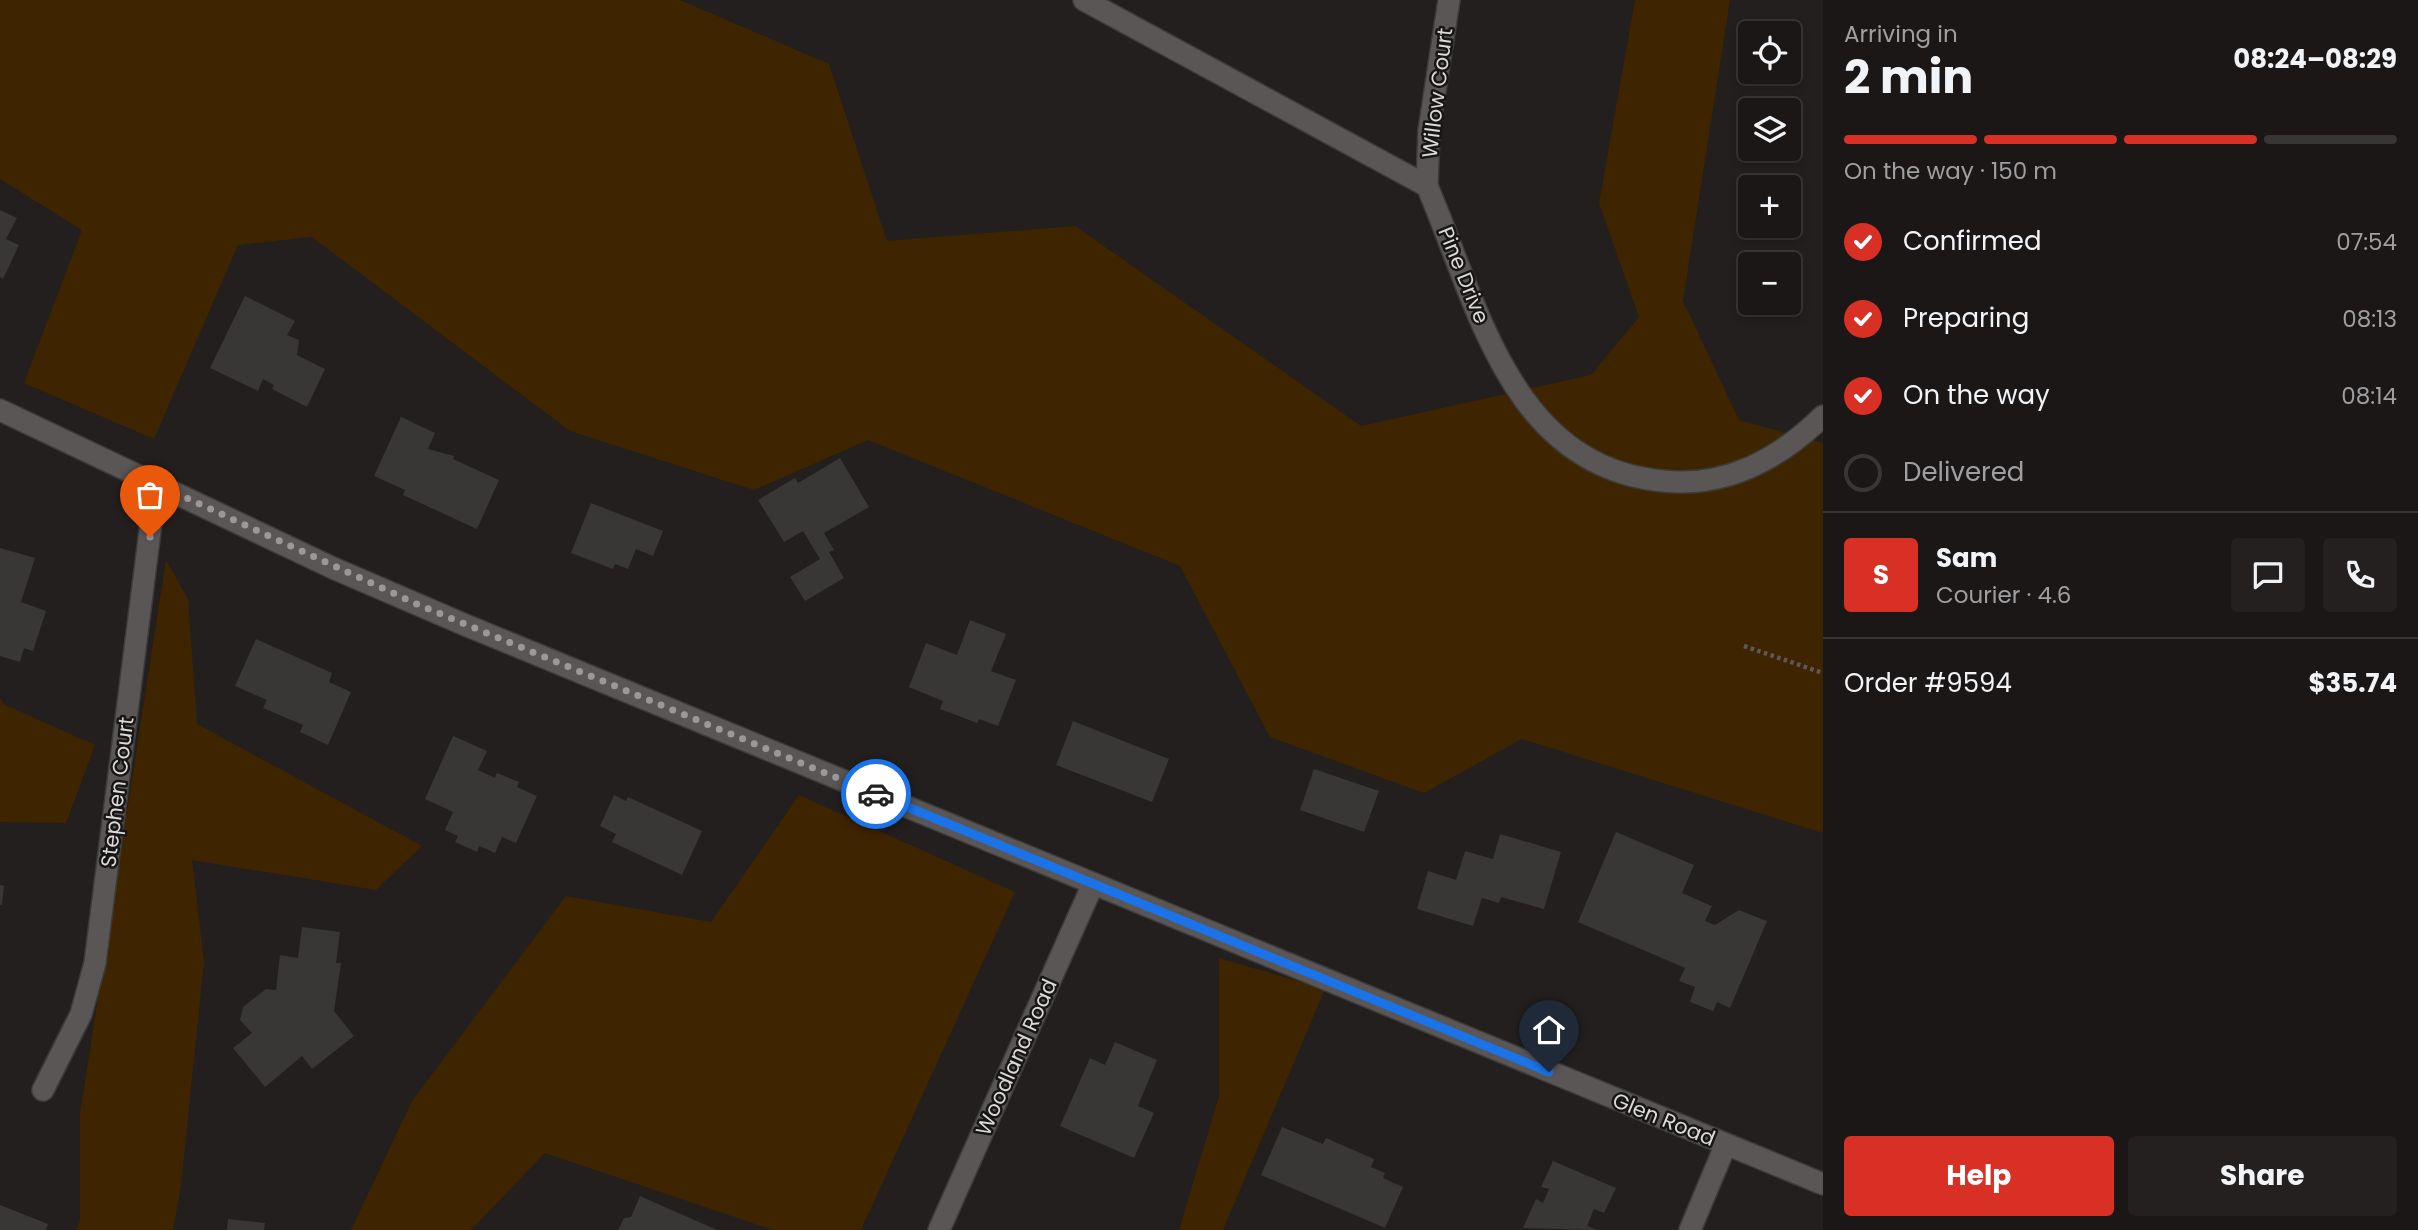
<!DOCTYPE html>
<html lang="en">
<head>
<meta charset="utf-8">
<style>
	body { margin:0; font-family:Poppins,sans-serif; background:#23201f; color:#f1f3f6; height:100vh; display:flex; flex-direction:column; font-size:26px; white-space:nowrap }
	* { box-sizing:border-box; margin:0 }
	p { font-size:23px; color:#9f9fa1 }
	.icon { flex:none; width:38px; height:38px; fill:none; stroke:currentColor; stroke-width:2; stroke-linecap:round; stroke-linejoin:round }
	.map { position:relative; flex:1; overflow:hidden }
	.details { display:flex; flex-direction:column; background:#1a1716; width:595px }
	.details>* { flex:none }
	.buttons { position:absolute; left:1738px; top:21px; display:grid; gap:14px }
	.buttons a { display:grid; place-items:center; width:63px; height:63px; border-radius:7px; background:#1a1716; box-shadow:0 4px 10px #0003,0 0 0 2px #383635; font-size:35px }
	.pin { position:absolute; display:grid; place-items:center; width:60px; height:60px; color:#fff; margin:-72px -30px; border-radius:50% 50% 50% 0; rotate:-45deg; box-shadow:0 0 7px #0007 }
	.pin .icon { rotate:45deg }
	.courier { position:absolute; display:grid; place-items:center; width:70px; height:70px; margin:-35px; border:5px solid #1a73e8; border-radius:50%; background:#fff; color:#222; box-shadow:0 2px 9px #0007 }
	.overview em { font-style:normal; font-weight:700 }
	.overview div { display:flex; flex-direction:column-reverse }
	.overview { display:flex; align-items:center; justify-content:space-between; height:119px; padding:0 21px }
	h1 { font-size:46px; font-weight:700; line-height:52px }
	.bar { display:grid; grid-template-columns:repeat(4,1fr); gap:10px 7px; align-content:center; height:84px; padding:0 21px }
	.bar i { height:9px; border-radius:5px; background:#383635 }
	.bar .selected { background:#d93025 }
	.bar p { grid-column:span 4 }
	.line { display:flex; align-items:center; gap:18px; padding:0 21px; border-top:2px solid #383635 }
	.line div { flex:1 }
	.round { display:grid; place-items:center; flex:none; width:74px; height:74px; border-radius:7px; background:#23201f }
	ol { padding:0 21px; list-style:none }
	li { display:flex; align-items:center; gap:21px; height:77px }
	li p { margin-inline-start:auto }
	li .icon { padding:7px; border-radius:50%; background:#d93025; color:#fff; stroke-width:4 }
	li:last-child { color:#9f9fa1 }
	li i { width:38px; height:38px; border:4px solid #383635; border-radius:50% }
	.button { display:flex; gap:14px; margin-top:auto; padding:14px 21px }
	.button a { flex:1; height:80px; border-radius:7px; background:#d93025; color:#fff; font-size:28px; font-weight:700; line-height:80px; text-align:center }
	.button a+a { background:#23201f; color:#f1f3f6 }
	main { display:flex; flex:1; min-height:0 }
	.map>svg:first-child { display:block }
	.green { fill:#3f2400 }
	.building { fill:#393636 }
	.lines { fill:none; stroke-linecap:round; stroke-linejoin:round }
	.minor-casing { stroke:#3d3b3a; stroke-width:24 }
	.path { stroke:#5c5a59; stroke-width:4.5; stroke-dasharray:3.5 3.5; stroke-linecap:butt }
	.minor { stroke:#5a5656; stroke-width:21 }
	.done { stroke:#9a9898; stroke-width:7; stroke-dasharray:0 12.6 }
	.route { stroke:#1a73e8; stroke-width:9 }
	.labels { text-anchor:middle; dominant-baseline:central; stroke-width:5; stroke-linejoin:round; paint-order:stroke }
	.street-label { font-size:21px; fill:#dbd9d9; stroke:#181615 }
</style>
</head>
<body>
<main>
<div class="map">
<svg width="1823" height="1230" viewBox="0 0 1823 1230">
	<rect width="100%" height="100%" fill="#221f1e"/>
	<path class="green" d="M 0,0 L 680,0 L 829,64 L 887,241 L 1075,226 L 1361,426 L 1591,375 L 1639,317 L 1599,203 L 1635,0 L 1730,0 L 1683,301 L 1739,420 L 1823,443 L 1823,833 L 1522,739 L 1424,793 L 1270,737 L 1180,566 L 868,440 L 754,490 L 570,431 L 312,237 L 238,245 L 154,439 L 24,383 L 82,230 L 0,179 Z
		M 166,560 L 188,599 L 197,724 L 422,846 L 376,890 L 192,860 L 204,961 L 181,1186 L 173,1230 L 76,1230 L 80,1220 L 80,1114 Z
		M 0,698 L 5,705 L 95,745 L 66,823 L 0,822 Z
		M 799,795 L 1015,892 L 861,1230 L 773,1230 L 545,1153 L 471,1230 L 351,1230 L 412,1101 L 566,896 L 711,922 Z
		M 1219,958 L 1325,989 L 1223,1230 L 1179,1230 L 1219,1096 Z"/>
	<path class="building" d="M 0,210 L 17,218 L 6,239 L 19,245 L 3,279 L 0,277 Z
		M 245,296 L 295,321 L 287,335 L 299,340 L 297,355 L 325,369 L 307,407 L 272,389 L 274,385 L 263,379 L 258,391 L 210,368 Z
		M 401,417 L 435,433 L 428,449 L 454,456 L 453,459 L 499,480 L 477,529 L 403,495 L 405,490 L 374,476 Z
		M 840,458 L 869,507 L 824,533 L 834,550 L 829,552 L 844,578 L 805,601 L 790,577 L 820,559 L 803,531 L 784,542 L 758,500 L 795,478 L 798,483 Z
		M 591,503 L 663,531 L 653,556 L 636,549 L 628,569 L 615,564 L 613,569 L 571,553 Z
		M 0,548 L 35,558 L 21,602 L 46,611 L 33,651 L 24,648 L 20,662 L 0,656 Z
		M 970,620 L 1006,634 L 991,671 L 1016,680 L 998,726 L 979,719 L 977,723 L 940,709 L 943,701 L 909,687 L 926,643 L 957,655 Z
		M 256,639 L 332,673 L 329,682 L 351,692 L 328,745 L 300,732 L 303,725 L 263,708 L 267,700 L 235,686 Z
		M 1073,721 L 1169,759 L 1152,802 L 1056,765 Z
		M 453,736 L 487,751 L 478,770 L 495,778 L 497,773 L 519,782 L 517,787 L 537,796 L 516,843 L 502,837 L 495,853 L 479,846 L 477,852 L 455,842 L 458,836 L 445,830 L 453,812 L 425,799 Z
		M 1314,769 L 1379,791 L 1364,832 L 1300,810 Z
		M 614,795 L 626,801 L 628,797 L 702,831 L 682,875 L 612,842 L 616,834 L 600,826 Z
		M 1616,832 L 1694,865 L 1682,893 L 1712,906 L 1705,921 L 1715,925 L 1739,910 L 1767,921 L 1730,1008 L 1717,1002 L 1713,1011 L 1690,1002 L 1695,987 L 1679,981 L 1685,968 L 1578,922 Z
		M 1500,834 L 1561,852 L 1544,909 L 1501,897 L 1499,903 L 1482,898 L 1473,926 L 1417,909 L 1428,871 L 1456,880 L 1465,851 L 1493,859 Z
		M 0,885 L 4,886 L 2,905 L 0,905 Z
		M 302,927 L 340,932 L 336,963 L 341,963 L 334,1011 L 354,1036 L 312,1069 L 302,1056 L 265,1087 L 233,1048 L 252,1033 L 240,1020 L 243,1007 L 266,989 L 276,990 L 280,955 L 298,958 Z
		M 1115,1042 L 1157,1060 L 1138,1106 L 1154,1113 L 1134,1158 L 1060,1126 L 1090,1058 L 1105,1065 Z
		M 1282,1127 L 1323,1144 L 1326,1138 L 1374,1159 L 1371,1167 L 1385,1173 L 1383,1178 L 1403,1187 L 1385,1228 L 1261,1175 Z
		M 1553,1161 L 1616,1188 L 1604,1213 L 1594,1209 L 1587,1226 L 1597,1230 L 1523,1228 L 1536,1199 L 1543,1203 L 1549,1189 L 1541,1187 Z
		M 640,1196 L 717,1230 L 618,1230 L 624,1218 L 631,1217 Z
		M 0,1205 L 48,1224 L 46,1230 L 0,1230 Z
		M 228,1219 L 265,1223 L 264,1230 L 227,1230 Z"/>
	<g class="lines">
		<g class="minor-casing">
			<path id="minor" d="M 1084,0 L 1427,186 C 1478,304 1510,467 1663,481 C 1727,488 1779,459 1823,416
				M 1427,186 L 1429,130 L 1449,0
				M 0,410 L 333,568 L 463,624 L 1823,1184
				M 43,1090 L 81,1014 L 95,963 L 156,484
				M 939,1230 L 1093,884
				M 1690,1230 L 1726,1144"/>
		</g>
		<path class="path" d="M 1744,646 L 1823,673"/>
		<use href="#minor" class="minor"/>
	</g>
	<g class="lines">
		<path class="done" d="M 150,537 L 156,484 L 419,605 L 876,794"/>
		<path class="route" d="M 876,794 L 1549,1072"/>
	</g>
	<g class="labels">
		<g class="street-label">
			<text transform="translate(1437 93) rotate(-83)">Willow Court</text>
			<text transform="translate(1464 275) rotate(68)">Pine Drive</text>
			<text transform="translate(117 792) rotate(-83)">Stephen Court</text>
			<text transform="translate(1016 1057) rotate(-66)">Woodland Road</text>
			<text transform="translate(1664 1119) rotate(22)">Glen Road</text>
		</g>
	</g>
</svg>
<div class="buttons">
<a><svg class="icon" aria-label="locate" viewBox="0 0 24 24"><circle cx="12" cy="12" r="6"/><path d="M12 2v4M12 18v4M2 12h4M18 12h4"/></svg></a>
<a><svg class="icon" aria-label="layers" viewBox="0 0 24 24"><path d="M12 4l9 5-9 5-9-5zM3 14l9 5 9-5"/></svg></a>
<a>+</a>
<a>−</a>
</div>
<div class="pin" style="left:150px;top:537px;background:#ea580c"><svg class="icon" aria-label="bag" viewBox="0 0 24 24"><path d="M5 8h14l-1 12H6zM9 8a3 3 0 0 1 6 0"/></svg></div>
<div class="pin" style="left:1549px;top:1072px;background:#1f2937"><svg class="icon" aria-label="home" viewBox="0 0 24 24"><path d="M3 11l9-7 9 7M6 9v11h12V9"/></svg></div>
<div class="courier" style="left:876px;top:794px"><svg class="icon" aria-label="car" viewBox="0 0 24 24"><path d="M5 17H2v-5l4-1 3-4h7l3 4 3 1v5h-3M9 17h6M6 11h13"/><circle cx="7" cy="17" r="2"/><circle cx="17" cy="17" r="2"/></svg></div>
</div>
<section class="details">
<div class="overview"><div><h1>2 min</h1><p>Arriving in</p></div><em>08:24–08:29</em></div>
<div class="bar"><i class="selected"></i><i class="selected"></i><i class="selected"></i><i></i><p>On the way · 150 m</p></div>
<ol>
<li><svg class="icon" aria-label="check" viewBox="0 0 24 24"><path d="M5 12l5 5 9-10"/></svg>Confirmed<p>07:54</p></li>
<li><svg class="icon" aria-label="check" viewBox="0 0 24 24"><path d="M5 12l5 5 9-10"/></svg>Preparing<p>08:13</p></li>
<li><svg class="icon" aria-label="check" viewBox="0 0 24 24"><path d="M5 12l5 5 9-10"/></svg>On the way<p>08:14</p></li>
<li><i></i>Delivered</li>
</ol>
<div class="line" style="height:126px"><b class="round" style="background:#d93025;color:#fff">S</b><div><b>Sam</b><p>Courier · 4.6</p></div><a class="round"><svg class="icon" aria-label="chat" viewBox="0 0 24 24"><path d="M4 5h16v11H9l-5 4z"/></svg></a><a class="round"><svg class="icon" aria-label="phone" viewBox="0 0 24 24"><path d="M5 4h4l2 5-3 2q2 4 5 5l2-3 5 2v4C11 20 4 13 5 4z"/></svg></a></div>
<div class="line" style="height:91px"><div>Order #9594</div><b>$35.74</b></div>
<div class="button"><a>Help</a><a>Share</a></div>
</section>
</main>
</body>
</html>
